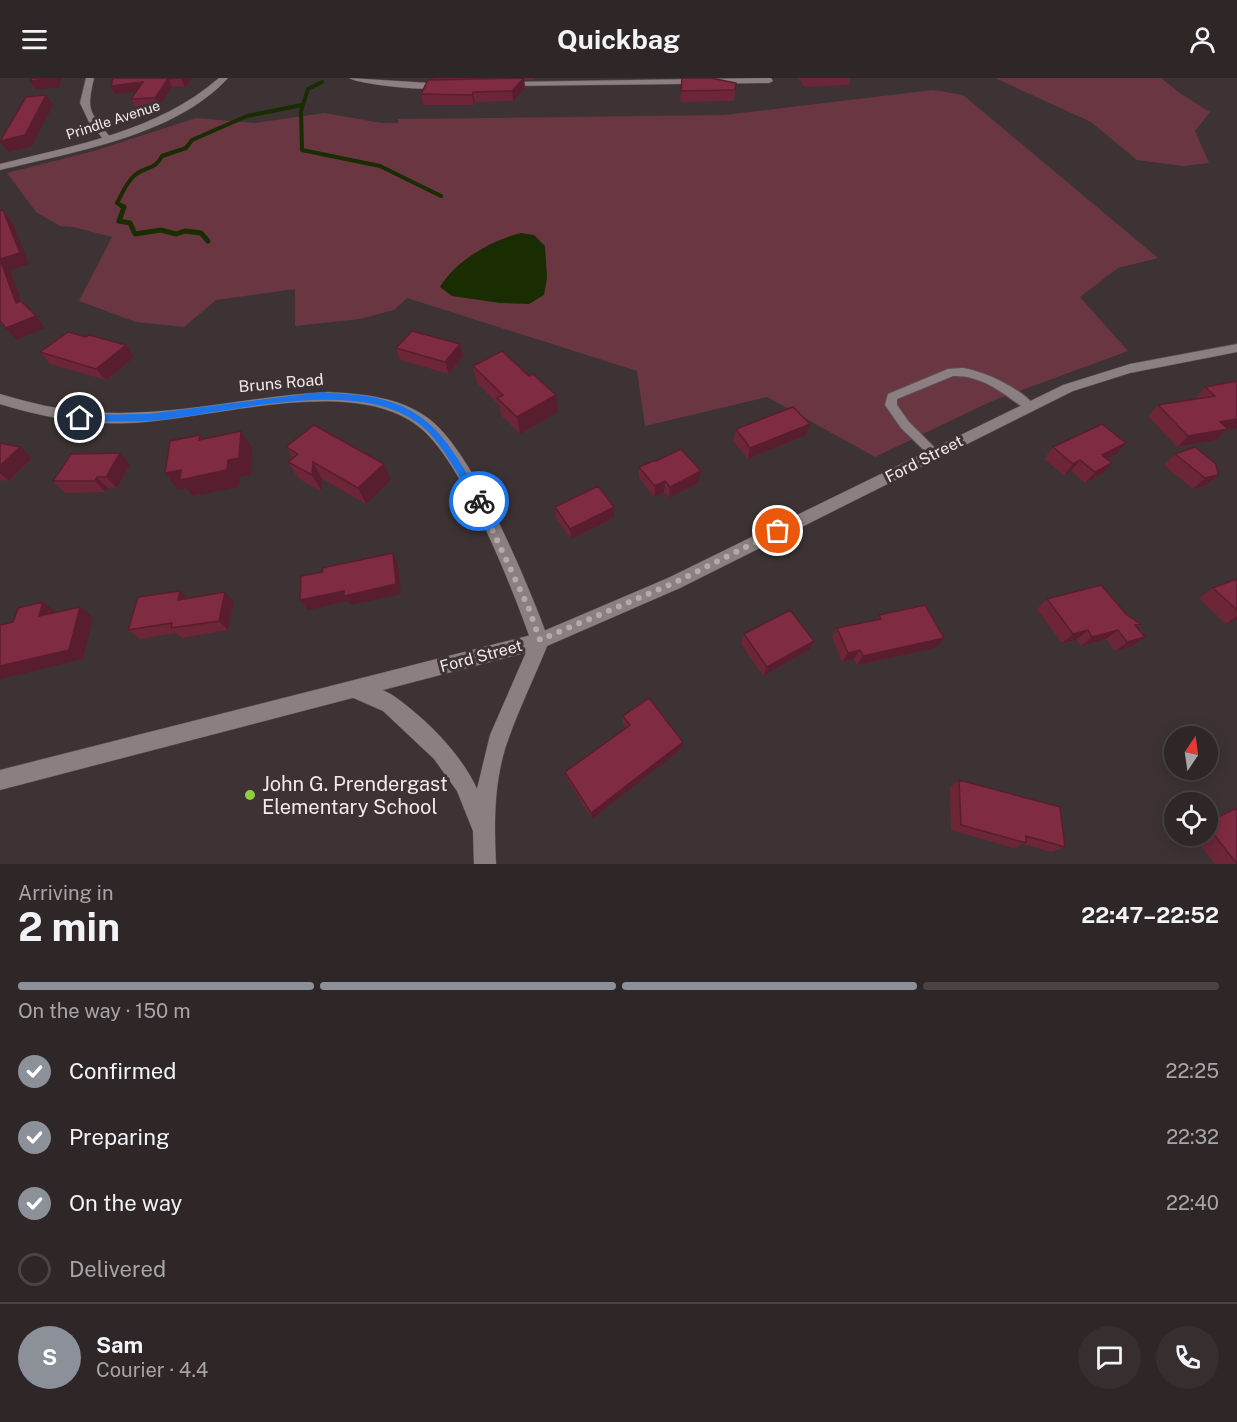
<!DOCTYPE html>
<html lang="en">
<head>
<meta charset="utf-8">
<style>
	body { margin:0; font-family:"Public Sans",sans-serif; background:#362e2f; color:#f1f3f6; height:100vh; display:flex; flex-direction:column; font-size:22px; white-space:nowrap }
	* { box-sizing:border-box; margin:0 }
	p { font-size:20px; color:#a7a5a7 }
	.icon { flex:none; width:33px; height:33px; fill:none; stroke:currentColor; stroke-width:2; stroke-linecap:round; stroke-linejoin:round }
	.map { position:relative; height:786px; overflow:hidden }
	.details { display:flex; flex-direction:column; background:#2e2627; flex:1 }
	.details>* { flex:none }
	.needle { width:39px; rotate:13deg }
	.tools { position:absolute; left:1164px; top:648px; display:grid; gap:12px }
	.tools a { display:grid; place-items:center; width:54px; height:54px; border-radius:50%; background:#2e2627; box-shadow:0 3px 15px #0003,0 0 0 2px #494344; font-size:30px }
	.pin { position:absolute; display:grid; place-items:center; width:51px; height:51px; color:#fff; margin:-26px; border:3px solid #fff; border-radius:50%; box-shadow:0 2px 6px #0007 }
	.courier { position:absolute; display:grid; place-items:center; width:60px; height:60px; margin:-30px; border:4px solid #1a73e8; border-radius:50%; background:#fff; color:#222; box-shadow:0 2px 8px #0007 }
	.overview em { font-style:normal; font-weight:700 }
	.overview div { display:flex; flex-direction:column-reverse }
	.overview { display:flex; align-items:center; justify-content:space-between; height:102px; padding:0 18px }
	h1 { font-size:39px; font-weight:700; line-height:45px }
	.bar { display:grid; grid-template-columns:repeat(4,1fr); gap:9px 6px; align-content:center; height:72px; padding:0 18px }
	.bar i { height:8px; border-radius:4px; background:#494344 }
	.bar .on { background:#8c9099 }
	.bar p { grid-column:span 4 }
	.line { display:flex; align-items:center; gap:15px; padding:0 18px; border-top:2px solid #494344 }
	.line div { flex:1 }
	.round { display:grid; place-items:center; flex:none; width:63px; height:63px; border-radius:32px; background:#362e2f }
	ol { padding:0 18px; list-style:none }
	li { display:flex; align-items:center; gap:18px; height:66px }
	li p { margin-inline-start:auto }
	li .icon { padding:6px; border-radius:50%; background:#8c9099; color:#fff; stroke-width:4 }
	li:last-child { color:#a7a5a7 }
	li i { width:33px; height:33px; border:3px solid #494344; border-radius:50% }
	header { display:flex; justify-content:space-between; align-items:center; height:78px; padding:0 18px; background:#2e2627; font-size:27px; font-weight:700 }
	.map>svg:first-child { display:block }
	.green { fill:#6a3642 }
	.water { fill:#1a2d02 }
	.lines { fill:none; stroke-linecap:round; stroke-linejoin:round }
	.stream-far1 { stroke:#1a2d02; stroke-width:4 }
	.stream { stroke:#1a2d02; stroke-width:5 }
	.service-casing { stroke:#595052; stroke-width:2 }
	.minor-casing { stroke:#595052; stroke-width:1 }
	.tertiary-casing { stroke:#595052; stroke-width:1 }
	.secondary-casing { stroke:#595052; stroke-width:1 }
	.service { fill:#8c7f81; fill-rule:evenodd }
	.minor { fill:#8c7f81; fill-rule:evenodd }
	.tertiary { fill:#8c7f81; fill-rule:evenodd }
	.secondary { fill:#8c7f81; fill-rule:evenodd }
	.wall { fill:#6d2538 }
	.shaded-wall { fill:#591e2e }
	.building { fill:#7f2b41; stroke:#591e2e; stroke-width:1.5 }
	.route { fill:#1a73e8 }
	.done { stroke:#b2aaab; stroke-width:6; stroke-dasharray:0 10.8 }
	.poi-dot { fill:#8fcd42; stroke:#3d3334; stroke-width:2 }
	.labels { text-anchor:middle; dominant-baseline:central; stroke-width:6; stroke-linejoin:round; paint-order:stroke }
	.far-street-label { font-size:14px; fill:#f1eaeb; stroke:#3d3334 }
	.street-label { font-size:16px; fill:#f1eaeb; stroke:#3d3334 }
	.near-poi-label { font-size:20px; fill:#f1eaeb; stroke:#3d3334; text-anchor:start }
</style>
</head>
<body>
<header><svg class="icon" aria-label="menu" viewBox="0 0 24 24"><path d="M4 6h16M4 12h16M4 18h16"/></svg>Quickbag<svg class="icon" aria-label="person" viewBox="0 0 24 24"><circle cx="12" cy="8" r="4"/><path d="M4 21q1-7 8-7t8 7"/></svg></header>
<div class="map">
<svg width="1237" height="786" viewBox="0 0 1237 786">
	<rect width="100%" height="100%" fill="#3d3334"/>
	<path class="green" d="M 995,0 L 1161,0 L 1181,16 L 1210,34 L 1195,53 L 1209,85 L 1183,88 L 1137,82 L 1091,44 Z
		M 933,12 L 963,17 L 1158,180 L 1118,190 L 1080,219 L 1128,273 L 992,323 L 875,379 L 767,319 L 645,348 L 637,293 L 407,220 L 394,232 L 360,241 L 295,248 L 295,211 L 216,222 L 184,249 L 136,244 L 79,223 L 112,159 L 73,149 L 60,148 L 36,134 L 7,95 L 94,73 L 196,40 L 255,45 L 324,35 L 382,45 L 398,45 L 398,41 L 724,37 Z"/>
	<path class="water" d="M 521,155 L 534,157 L 545,168 L 547,200 L 544,217 L 529,226 L 500,225 L 452,218 L 440,209 C 456,182 492,162 521,155 Z"/>
	<g class="lines">
		<path class="stream-far1" d="M 322,4 L 308,11 L 301,33 L 302,72 L 380,88 L 441,118
			M 124,129 L 117,125 C 122,116 127,103 135,97 C 145,89 156,91 162,78 L 186,70 L 192,62 L 247,38 L 302,27"/>
		<path class="stream" d="M 122,128 L 124,129 L 119,143 L 130,145 L 135,156 L 161,152 L 176,156 L 185,153 L 201,155 L 208,163"/>
		<g class="service-casing">
			<path id="service" d="M 963,290 C 986,294 1020,310 1035,328 L 1029,332 L 1025,331 C 1003,315 982,297 953,298 L 897,321 L 897,327 L 909,344 L 940,375 L 934,379 L 930,378 L 901,350 L 885,327 L 888,316 L 948,291 Z"/>
		</g>
		<g class="minor-casing">
			<path id="minor" d="M 86,0 L 94,0 C 86,35 90,33 111,60 L 110,62 L 104,62 L 89,44 L 80,25 Z
				M 349,0 L 445,6 L 449,8 C 438,15 361,7 349,0 Z
				M 763,0 L 771,0 L 773,3 L 769,5 L 505,8 L 501,6 L 505,4 Z
				M 328,314 C 363,316 399,319 428,340 C 474,374 529,508 549,563 C 535,599 517,634 505,671 C 494,708 494,747 496,786 L 474,786 L 473,753 L 457,713 L 434,681 L 383,633 L 349,618 L 347,611 L 349,604 L 356,602 C 369,607 387,612 398,621 C 429,644 461,676 477,711 L 490,657 L 531,563 C 512,509 462,381 418,348 C 350,296 210,342 129,345 C 85,347 42,339 0,326 L 0,316 C 30,325 59,332 90,334 C 170,340 249,318 328,314 Z"/>
		</g>
		<g class="tertiary-casing">
			<path id="tertiary" d="M 1237,266 L 1237,274 L 1130,295 L 1073,313 L 680,510 L 540,571 L 0,712 L 0,692 L 539,555 L 668,500 L 1063,307 L 1130,286 Z"/>
		</g>
		<g class="secondary-casing">
			<path id="secondary" d="M 219,0 L 228,0 C 175,58 73,74 0,92 L 0,86 C 76,67 158,53 219,0 Z"/>
		</g>
		<use href="#service" class="service"/>
		<use href="#minor" class="minor"/>
		<use href="#tertiary" class="tertiary"/>
		<use href="#secondary" class="secondary"/>
	</g>
	<path class="wall" d="M 113,0 L 193,0 L 185,9 L 172,8 L 160,28 L 135,29 L 131,21 L 137,13 L 115,16 L 111,8 Z
		M 434,0 L 535,0 L 534,2 L 524,2 L 525,11 L 513,23 L 475,24 L 474,27 L 423,27 L 421,16 L 434,2 Z
		M 798,0 L 850,0 L 849,7 L 805,9 Z
		M 736,5 L 734,23 L 680,24 L 681,13 Z
		M 460,266 L 463,278 L 449,296 L 400,282 L 396,270 Z
		M 126,267 L 134,279 L 106,302 L 50,286 L 40,274 Z
		M 473,288 L 529,298 L 558,334 L 520,356 L 501,337 L 499,327 L 477,305 Z
		M 1237,303 L 1226,352 L 1216,362 L 1177,369 L 1148,338 L 1158,327 L 1195,321 L 1205,309 Z
		M 736,351 L 806,357 L 748,381 L 733,363 Z
		M 0,365 L 20,369 L 32,380 L 9,403 L 0,402 Z
		M 286,369 L 391,402 L 366,426 L 322,401 L 322,414 L 298,400 L 288,384 L 293,380 Z
		M 1053,369 L 1116,376 L 1107,381 L 1112,385 L 1102,396 L 1085,405 L 1071,393 L 1064,397 L 1044,381 Z
		M 120,375 L 130,386 L 117,410 L 108,410 L 106,414 L 65,415 L 53,403 Z
		M 1175,376 L 1218,397 L 1205,408 L 1193,411 L 1164,387 Z
		M 656,383 L 701,393 L 699,404 L 669,420 L 664,414 L 654,419 L 639,400 L 639,389 Z
		M 555,429 L 614,429 L 614,440 L 571,461 L 556,440 Z
		M 1237,501 L 1237,541 L 1226,546 L 1199,520 L 1213,510 Z
		M 188,520 L 234,524 L 228,552 L 182,560 L 176,555 L 140,561 L 128,552 Z
		M 1047,521 L 1127,537 L 1141,546 L 1137,549 L 1145,559 L 1132,568 L 1115,573 L 1106,561 L 1081,568 L 1076,562 L 1062,565 L 1037,531 Z
		M 879,537 L 936,570 L 857,587 L 854,581 L 842,584 L 832,559 L 837,550 L 876,542 Z
		M 744,556 L 814,563 L 809,572 L 763,598 L 741,566 Z
		M 623,638 L 681,671 L 592,741 L 567,701 L 565,694 L 626,650 L 623,646 Z
		M 959,702 L 1065,769 L 1051,774 L 1023,766 L 1014,770 L 951,752 L 950,709 Z
		M 1237,729 L 1237,786 L 1215,786 L 1193,758 L 1208,758 L 1208,742 Z"/>
	<path class="shaded-wall" d="M 53,0 L 62,0 L 59,9 L 36,12 L 30,3 Z
		M 182,0 L 193,0 L 185,9 L 181,1 Z
		M 524,0 L 525,11 L 513,23 L 512,13 Z
		M 168,1 L 172,8 L 160,28 L 155,20 Z
		M 143,4 L 147,12 L 115,16 L 111,8 Z
		M 473,14 L 475,24 L 474,27 L 472,17 Z
		M 46,17 L 53,27 L 32,68 L 8,74 L 0,63 Z
		M 3,132 L 12,144 L 29,186 L 10,192 L 26,236 L 16,225 L 0,181 Z
		M 36,238 L 45,250 L 17,262 L 6,250 Z
		M 460,266 L 463,278 L 449,296 L 445,284 Z
		M 126,267 L 134,279 L 106,302 L 96,291 Z
		M 556,317 L 558,334 L 520,356 L 517,339 Z
		M 1237,339 L 1237,350 L 1226,352 L 1216,362 L 1177,369 L 1188,358 L 1220,344 Z
		M 810,346 L 806,357 L 748,381 L 750,370 Z
		M 241,353 L 252,370 L 251,397 L 240,399 L 239,409 L 193,418 L 186,410 L 178,412 L 165,395 L 228,382 Z
		M 1126,365 L 1116,376 L 1092,388 L 1102,377 Z
		M 20,369 L 32,380 L 9,403 L 0,395 L 0,388 Z
		M 120,375 L 130,386 L 117,410 L 106,399 Z
		M 1080,382 L 1071,393 L 1064,397 L 1073,386 Z
		M 313,384 L 322,401 L 322,414 L 312,397 Z
		M 1112,385 L 1102,396 L 1085,405 L 1095,394 Z
		M 384,386 L 391,402 L 366,426 L 358,410 Z
		M 701,393 L 699,404 L 669,420 L 670,409 Z
		M 1218,397 L 1205,408 L 1193,411 L 1205,400 Z
		M 97,399 L 108,410 L 106,414 L 95,403 Z
		M 665,403 L 664,414 L 654,419 L 655,408 Z
		M 614,429 L 614,440 L 571,461 L 570,451 Z
		M 393,475 L 398,485 L 401,516 L 350,527 L 348,523 L 308,532 L 300,522 Z
		M 180,513 L 190,523 L 178,522 Z
		M 225,514 L 234,524 L 228,552 L 219,543 Z
		M 43,524 L 56,534 L 53,548 L 39,538 Z
		M 80,529 L 93,539 L 83,581 L 0,601 L 0,588 Z
		M 1237,538 L 1237,541 L 1226,546 Z
		M 1088,552 L 1076,562 L 1062,565 L 1073,556 Z
		M 1118,552 L 1106,561 L 1081,568 L 1092,559 Z
		M 1145,559 L 1132,568 L 1115,573 L 1127,564 Z
		M 944,560 L 936,570 L 857,587 L 863,578 Z
		M 814,563 L 809,572 L 763,598 L 767,589 Z
		M 860,572 L 854,581 L 842,584 L 848,575 Z
		M 683,664 L 681,671 L 592,741 L 591,735 Z"/>
	<path class="building" d="M 32,0 L 53,0 L 30,3 Z
		M 113,0 L 182,0 L 168,1 L 155,20 L 131,21 L 143,4 L 111,8 Z
		M 524,0 L 512,13 L 473,14 L 472,17 L 421,16 L 428,2 Z
		M 682,0 L 711,0 L 736,5 L 735,12 L 681,13 Z
		M 46,17 L 25,57 L 0,63 L 26,19 Z
		M 3,132 L 20,175 L 0,181 L 16,225 L 21,223 L 36,238 L 6,250 L 0,243 L 0,133 Z
		M 412,253 L 460,266 L 445,284 L 396,270 Z
		M 68,254 L 86,259 L 89,257 L 126,267 L 96,291 L 40,274 Z
		M 502,273 L 529,298 L 533,296 L 556,317 L 517,339 L 497,320 L 503,317 L 473,288 Z
		M 1237,303 L 1237,341 L 1220,344 L 1228,351 L 1188,358 L 1158,327 L 1215,318 L 1205,309 Z
		M 793,329 L 810,346 L 750,370 L 736,351 Z
		M 1102,346 L 1126,365 L 1102,377 L 1112,385 L 1095,394 L 1080,382 L 1073,386 L 1053,369 Z
		M 314,347 L 384,386 L 358,410 L 313,384 L 312,397 L 288,384 L 298,376 L 286,369 Z
		M 241,353 L 239,380 L 228,382 L 227,392 L 180,402 L 181,392 L 165,395 L 170,363 L 200,357 L 199,362 Z
		M 0,365 L 20,369 L 0,388 Z
		M 1195,369 L 1216,386 L 1218,397 L 1205,400 L 1175,376 Z
		M 681,371 L 701,393 L 670,409 L 665,403 L 655,408 L 639,389 L 653,383 L 656,383 Z
		M 120,375 L 106,399 L 97,399 L 95,403 L 53,403 L 71,376 Z
		M 598,408 L 614,429 L 570,451 L 555,429 Z
		M 393,475 L 396,506 L 344,518 L 344,513 L 300,522 L 301,498 L 323,494 L 322,490 Z
		M 1237,501 L 1237,532 L 1213,510 Z
		M 1101,507 L 1127,537 L 1141,546 L 1135,547 L 1145,559 L 1127,564 L 1118,552 L 1092,559 L 1088,552 L 1073,556 L 1047,521 Z
		M 180,513 L 178,522 L 225,514 L 219,543 L 171,550 L 172,545 L 128,552 L 138,519 Z
		M 43,524 L 39,538 L 80,529 L 69,572 L 0,588 L 0,547 L 13,544 L 18,530 Z
		M 925,527 L 944,560 L 863,578 L 860,572 L 848,575 L 837,550 L 881,541 L 879,537 Z
		M 790,532 L 814,563 L 767,589 L 744,556 Z
		M 649,620 L 683,664 L 591,735 L 565,694 L 630,647 L 623,638 Z
		M 959,702 L 1060,729 L 1065,769 L 1026,758 L 1026,765 L 961,747 Z
		M 1237,730 L 1237,786 L 1208,749 L 1208,744 Z"/>
	<path class="route" d="M 322,314 C 340,316 359,316 377,320 C 437,334 452,373 483,421 L 483,426 L 476,426 C 459,400 443,364 418,345 C 353,297 224,337 149,343 C 126,344 103,343 80,344 L 76,340 L 80,337 L 148,336 Z"/>
	<g class="lines">
		<path class="done" d="M 479,423 L 529,531 L 540,562 L 674,505 L 778,453"/>
	</g>
	<circle class="poi-dot" cx="250" cy="717" r="6"/>
	<g class="labels">
		<g class="far-street-label">
			<text transform="translate(113 42) rotate(-18)">Prindle Avenue</text>
		</g>
		<g class="street-label">
			<text transform="translate(281 305) rotate(-5)">Bruns Road</text>
			<text transform="translate(924 381) rotate(-27)">Ford Street</text>
			<text transform="translate(481 578) rotate(-15)">Ford Street</text>
		</g>
		<g class="near-poi-label">
			<text x="262" y="706">John G. Prendergast<tspan x="262" dy="23">Elementary School</tspan></text>
		</g>
	</g>
</svg>
<div class="tools">
<a><svg class="needle" viewBox="-14 -14 28 28"><path d="M0-13l5 13h-10z" fill="#e53935"/><path d="M0 13l5-13h-10z" fill="#a7a5a7"/></svg></a>
<a><svg class="icon" aria-label="locate" viewBox="0 0 24 24"><circle cx="12" cy="12" r="6"/><path d="M12 2v4M12 18v4M2 12h4M18 12h4"/></svg></a>
</div>
<div class="pin" style="left:778px;top:453px;background:#ea580c"><svg class="icon" aria-label="bag" viewBox="0 0 24 24"><path d="M5 8h14l-1 12H6zM9 8a3 3 0 0 1 6 0"/></svg></div>
<div class="pin" style="left:80px;top:340px;background:#1f2937"><svg class="icon" aria-label="home" viewBox="0 0 24 24"><path d="M3 11l9-7 9 7M6 9v11h12V9"/></svg></div>
<div class="courier" style="left:479px;top:423px"><svg class="icon" aria-label="bike" viewBox="0 0 24 24"><circle cx="6" cy="16" r="4"/><circle cx="18" cy="16" r="4"/><path d="M6 16l4-8h5l3 8M10 8l3 8H6M13 5h3"/></svg></div>
</div>
<section class="details">
<div class="overview"><div><h1>2 min</h1><p>Arriving in</p></div><em>22:47–22:52</em></div>
<div class="bar"><i class="on"></i><i class="on"></i><i class="on"></i><i></i><p>On the way · 150 m</p></div>
<ol>
<li><svg class="icon" aria-label="check" viewBox="0 0 24 24"><path d="M5 12l5 5 9-10"/></svg>Confirmed<p>22:25</p></li>
<li><svg class="icon" aria-label="check" viewBox="0 0 24 24"><path d="M5 12l5 5 9-10"/></svg>Preparing<p>22:32</p></li>
<li><svg class="icon" aria-label="check" viewBox="0 0 24 24"><path d="M5 12l5 5 9-10"/></svg>On the way<p>22:40</p></li>
<li><i></i>Delivered</li>
</ol>
<div class="line" style="height:108px"><b class="round" style="background:#8c9099;color:#fff">S</b><div><b>Sam</b><p>Courier · 4.4</p></div><a class="round"><svg class="icon" aria-label="chat" viewBox="0 0 24 24"><path d="M4 5h16v11H9l-5 4z"/></svg></a><a class="round"><svg class="icon" aria-label="phone" viewBox="0 0 24 24"><path d="M5 4h4l2 5-3 2q2 4 5 5l2-3 5 2v4C11 20 4 13 5 4z"/></svg></a></div>
</section>
</body>
</html>
